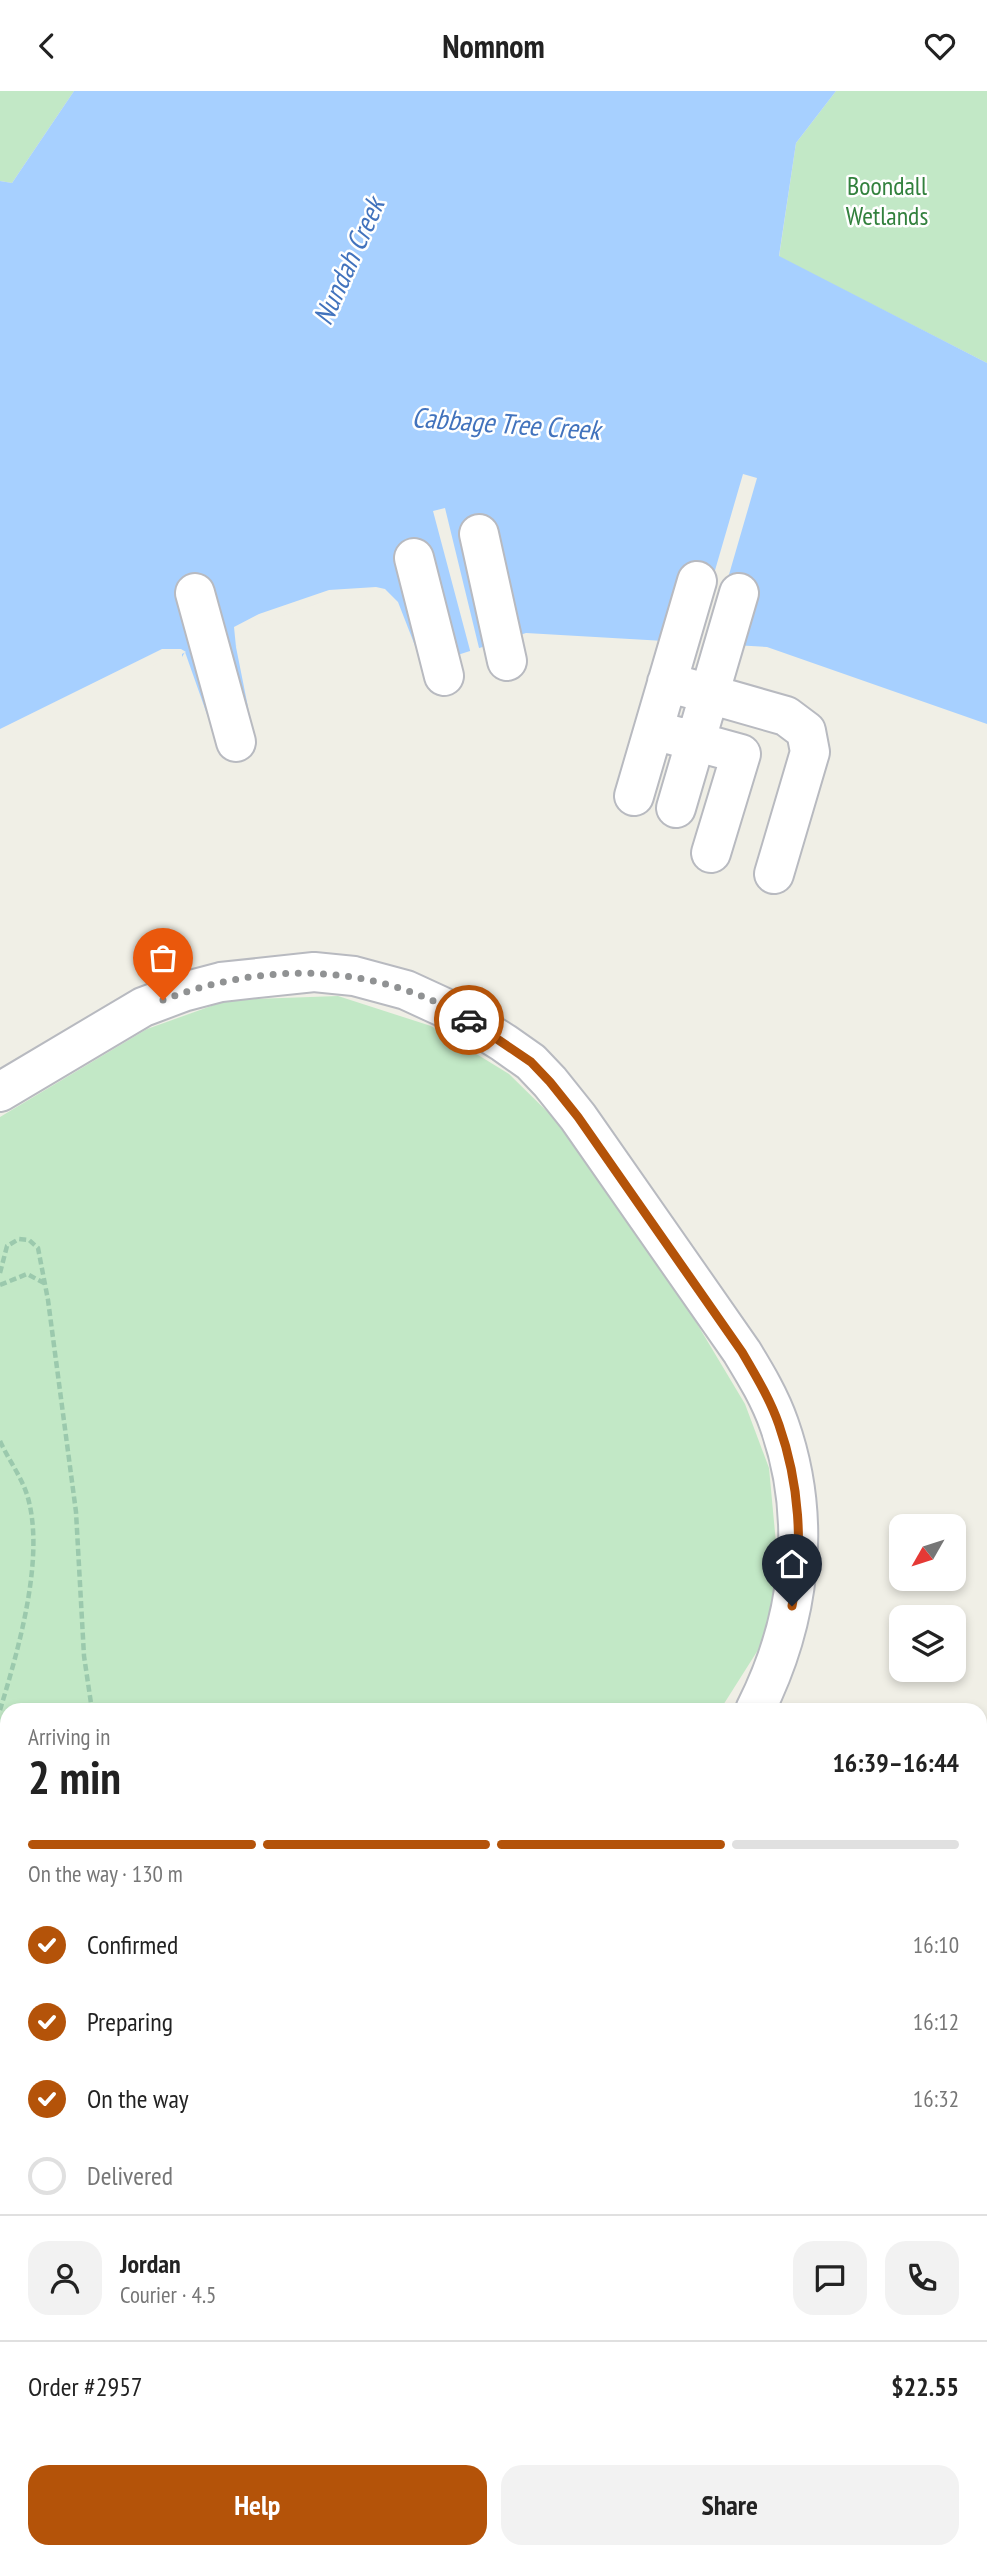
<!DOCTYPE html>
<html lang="en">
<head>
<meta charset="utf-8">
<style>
	body { margin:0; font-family:"PT Sans Narrow",sans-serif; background:#f2f2f2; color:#222; height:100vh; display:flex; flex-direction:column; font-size:26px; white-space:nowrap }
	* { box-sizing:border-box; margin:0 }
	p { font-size:23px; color:#767676 }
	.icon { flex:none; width:38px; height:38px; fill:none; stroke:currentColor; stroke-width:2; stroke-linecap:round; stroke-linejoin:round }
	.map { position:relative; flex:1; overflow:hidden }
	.details { position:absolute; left:0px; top:1612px; width:987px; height:856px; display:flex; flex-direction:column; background:#fff; border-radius:21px 21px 0 0; box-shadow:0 4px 10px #0003 }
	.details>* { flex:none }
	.needle { width:46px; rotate:231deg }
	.tools { position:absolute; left:889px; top:1423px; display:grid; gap:14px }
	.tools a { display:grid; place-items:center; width:77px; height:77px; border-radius:14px; background:#fff; box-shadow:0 4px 10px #0003; font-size:35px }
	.pin { position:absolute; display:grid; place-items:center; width:60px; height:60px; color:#fff; margin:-72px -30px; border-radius:50% 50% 50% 0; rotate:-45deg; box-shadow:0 0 7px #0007 }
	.pin .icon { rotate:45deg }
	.courier { position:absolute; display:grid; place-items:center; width:70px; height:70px; margin:-35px; border:5px solid #b45309; border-radius:50%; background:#fff; color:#222; box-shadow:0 2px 9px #0007 }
	.head em { font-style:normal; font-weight:700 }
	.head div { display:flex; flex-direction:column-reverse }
	.head { display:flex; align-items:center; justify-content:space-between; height:119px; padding:0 28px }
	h1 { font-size:46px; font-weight:700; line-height:52px }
	.bar { display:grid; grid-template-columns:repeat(4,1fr); gap:10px 7px; align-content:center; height:84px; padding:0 28px }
	.bar i { height:9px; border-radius:5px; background:#e0e0e0 }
	.bar .selected { background:#b45309 }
	.bar p { grid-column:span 4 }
	.line { display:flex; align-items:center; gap:18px; padding:0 28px; border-top:2px solid #e0e0e0 }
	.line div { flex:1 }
	.round { display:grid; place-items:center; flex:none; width:74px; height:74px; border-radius:21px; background:#f2f2f2 }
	ol { padding:0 28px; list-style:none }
	li { display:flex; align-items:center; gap:21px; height:77px }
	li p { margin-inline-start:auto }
	li .icon { padding:7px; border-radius:50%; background:#b45309; color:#fff; stroke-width:4 }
	li:last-child { color:#767676 }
	li i { width:38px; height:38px; border:4px solid #e0e0e0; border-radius:50% }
	.button { display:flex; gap:14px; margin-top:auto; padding:14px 28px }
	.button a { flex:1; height:80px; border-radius:21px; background:#b45309; color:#fff; font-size:28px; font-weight:700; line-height:80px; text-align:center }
	.button a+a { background:#f2f2f2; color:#222 }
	header { display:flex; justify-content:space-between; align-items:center; height:91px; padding:0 28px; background:#fff; font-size:32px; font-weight:700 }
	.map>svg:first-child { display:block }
	.green { fill:#c2e8c6 }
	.water { fill:#a7d0ff }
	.pier { fill:#f0efe6 }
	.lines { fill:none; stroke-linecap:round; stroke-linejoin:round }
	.minor-casing { stroke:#b8bac0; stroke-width:42 }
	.path { stroke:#9bc9ad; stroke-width:4.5; stroke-dasharray:7 3.5; stroke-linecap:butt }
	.minor { stroke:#fff; stroke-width:38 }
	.done { stroke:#909293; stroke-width:7; stroke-dasharray:0 12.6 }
	.route { stroke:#b45309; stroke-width:9 }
	.labels { text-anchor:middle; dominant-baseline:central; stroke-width:5; stroke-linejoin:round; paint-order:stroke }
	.park-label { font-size:26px; fill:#32813d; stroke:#fff }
	.water-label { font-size:28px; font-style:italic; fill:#4273bd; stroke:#fff }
</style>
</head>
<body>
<header><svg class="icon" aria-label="back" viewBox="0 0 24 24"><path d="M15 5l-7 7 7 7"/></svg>Nomnom<svg class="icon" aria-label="heart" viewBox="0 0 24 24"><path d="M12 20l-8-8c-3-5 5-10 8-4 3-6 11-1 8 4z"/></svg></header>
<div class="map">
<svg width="987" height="2466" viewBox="0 0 987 2466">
	<rect width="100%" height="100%" fill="#f0efe6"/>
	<path class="green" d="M 0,0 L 74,0 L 12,92 L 0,90 Z
		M 836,0 L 987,0 L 987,272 L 779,166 L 796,52 Z
		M 338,905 L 431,935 L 509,983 L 567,1040 L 687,1216 L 745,1313 L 769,1377 L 777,1463 L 770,1540 L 720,1619 L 7,1619 L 7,2460 L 375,2460 L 376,2466 L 0,2466 L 0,1026 L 147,938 L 228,909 Z
		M 987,2322 L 987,2466 L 941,2466 L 942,2461 L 980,2460 L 980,2340 Z"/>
	<path class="water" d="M 74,0 L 836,0 L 796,52 L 779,165 L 987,272 L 987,633 L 767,556 L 526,542 L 423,575 L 396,520 L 383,503 L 330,504 L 239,540 L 236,556 L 250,626 C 236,622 222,624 210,632 L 185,561 L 182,566 L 164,567 L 0,647 L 0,90 L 12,92 Z
		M 987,1902 L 987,2321 L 980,2340 L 980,1909 Z
		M 644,2461 L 942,2460 L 942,2461 L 941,2466 L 643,2466 Z"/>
	<path class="pier" d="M 743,383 L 757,387 L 708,556 L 693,555 Z
		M 445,417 L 480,561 L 471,563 L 433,420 Z
		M 376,496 L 385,498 L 398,511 L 424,578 L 420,576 L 387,509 L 375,505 L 331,508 L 263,532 L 242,542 L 236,556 L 234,536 L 259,523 L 329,499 Z
		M 162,558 L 181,558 L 186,561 L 182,563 L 182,569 L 164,569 L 0,650 L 0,638 Z"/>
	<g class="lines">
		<g class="minor-casing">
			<path id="minor" d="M 479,443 L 507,570
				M 414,467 L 444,585
				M 195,502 L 236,651
				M 667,591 L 786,625 L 806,640 L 810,661 L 774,783
				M 672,644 L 741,663 L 711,762
				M 634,705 L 697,490
				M 676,717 L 739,502
				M 0,1001 L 143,916 L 183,901 L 221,891 L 314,881 L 354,885 L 406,899 L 456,922 L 504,952 L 531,971 L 550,991 L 578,1026 L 742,1261 C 756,1284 770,1307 779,1333 C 813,1429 800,1530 755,1619
				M 417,2460 L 417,2466"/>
		</g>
		<path class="path" d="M 0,1182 L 7,1155 L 19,1148 L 29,1149 L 38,1157 L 48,1209 L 76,1421 L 84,1565 L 92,1619
			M 0,1194 L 27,1183 L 44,1192
			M 0,1350 C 9,1370 22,1386 28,1407 C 45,1468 18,1560 0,1619
			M 0,1841 L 7,1855
			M 0,2001 L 7,1992"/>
		<use href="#minor" class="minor"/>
	</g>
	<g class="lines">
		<path class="done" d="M 163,909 C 265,870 375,871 469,929"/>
		<path class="route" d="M 469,929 L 531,971 L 550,991 L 578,1026 L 742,1261 C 756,1285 770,1308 779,1334 C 799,1391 804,1456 792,1515"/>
	</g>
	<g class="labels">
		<g class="park-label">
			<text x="887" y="94">Boondall<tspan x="887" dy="30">Wetlands</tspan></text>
		</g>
		<g class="water-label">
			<text transform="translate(348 170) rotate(-66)">Nundah Creek</text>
			<text transform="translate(506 332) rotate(4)">Cabbage Tree Creek</text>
		</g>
	</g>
</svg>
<div class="tools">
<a><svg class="needle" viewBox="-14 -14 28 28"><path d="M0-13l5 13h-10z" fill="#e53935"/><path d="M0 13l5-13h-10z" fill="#767676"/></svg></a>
<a><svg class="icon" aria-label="layers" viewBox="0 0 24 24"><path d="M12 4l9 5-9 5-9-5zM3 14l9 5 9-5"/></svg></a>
</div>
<div class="pin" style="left:163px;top:909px;background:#ea580c"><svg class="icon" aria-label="bag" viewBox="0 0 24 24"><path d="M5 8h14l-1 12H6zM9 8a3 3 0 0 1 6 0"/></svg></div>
<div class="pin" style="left:792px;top:1515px;background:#1f2937"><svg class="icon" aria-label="home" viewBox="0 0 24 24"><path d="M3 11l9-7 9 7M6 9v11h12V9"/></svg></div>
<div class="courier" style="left:469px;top:929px"><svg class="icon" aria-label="car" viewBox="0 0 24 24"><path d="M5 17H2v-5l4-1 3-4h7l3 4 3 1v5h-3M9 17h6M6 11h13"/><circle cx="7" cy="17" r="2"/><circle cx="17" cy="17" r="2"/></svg></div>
<section class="details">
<div class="head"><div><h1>2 min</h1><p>Arriving in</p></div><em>16:39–16:44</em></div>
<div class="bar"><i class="selected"></i><i class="selected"></i><i class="selected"></i><i></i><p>On the way · 130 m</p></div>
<ol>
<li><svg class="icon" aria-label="check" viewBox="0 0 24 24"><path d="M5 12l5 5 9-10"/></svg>Confirmed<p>16:10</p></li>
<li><svg class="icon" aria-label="check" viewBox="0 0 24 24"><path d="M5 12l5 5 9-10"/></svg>Preparing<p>16:12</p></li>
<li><svg class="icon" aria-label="check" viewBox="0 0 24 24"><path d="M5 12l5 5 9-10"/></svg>On the way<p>16:32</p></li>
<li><i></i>Delivered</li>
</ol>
<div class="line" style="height:126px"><a class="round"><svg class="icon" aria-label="person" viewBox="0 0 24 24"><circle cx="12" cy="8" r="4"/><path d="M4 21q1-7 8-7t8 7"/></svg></a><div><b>Jordan</b><p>Courier · 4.5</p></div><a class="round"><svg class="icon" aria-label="chat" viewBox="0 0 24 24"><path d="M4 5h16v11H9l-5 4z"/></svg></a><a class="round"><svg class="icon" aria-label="phone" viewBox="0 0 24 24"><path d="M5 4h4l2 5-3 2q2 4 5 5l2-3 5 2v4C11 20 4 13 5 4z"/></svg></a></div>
<div class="line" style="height:91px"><div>Order #2957</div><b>$22.55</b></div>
<div class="button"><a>Help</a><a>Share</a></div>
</section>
</div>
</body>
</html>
